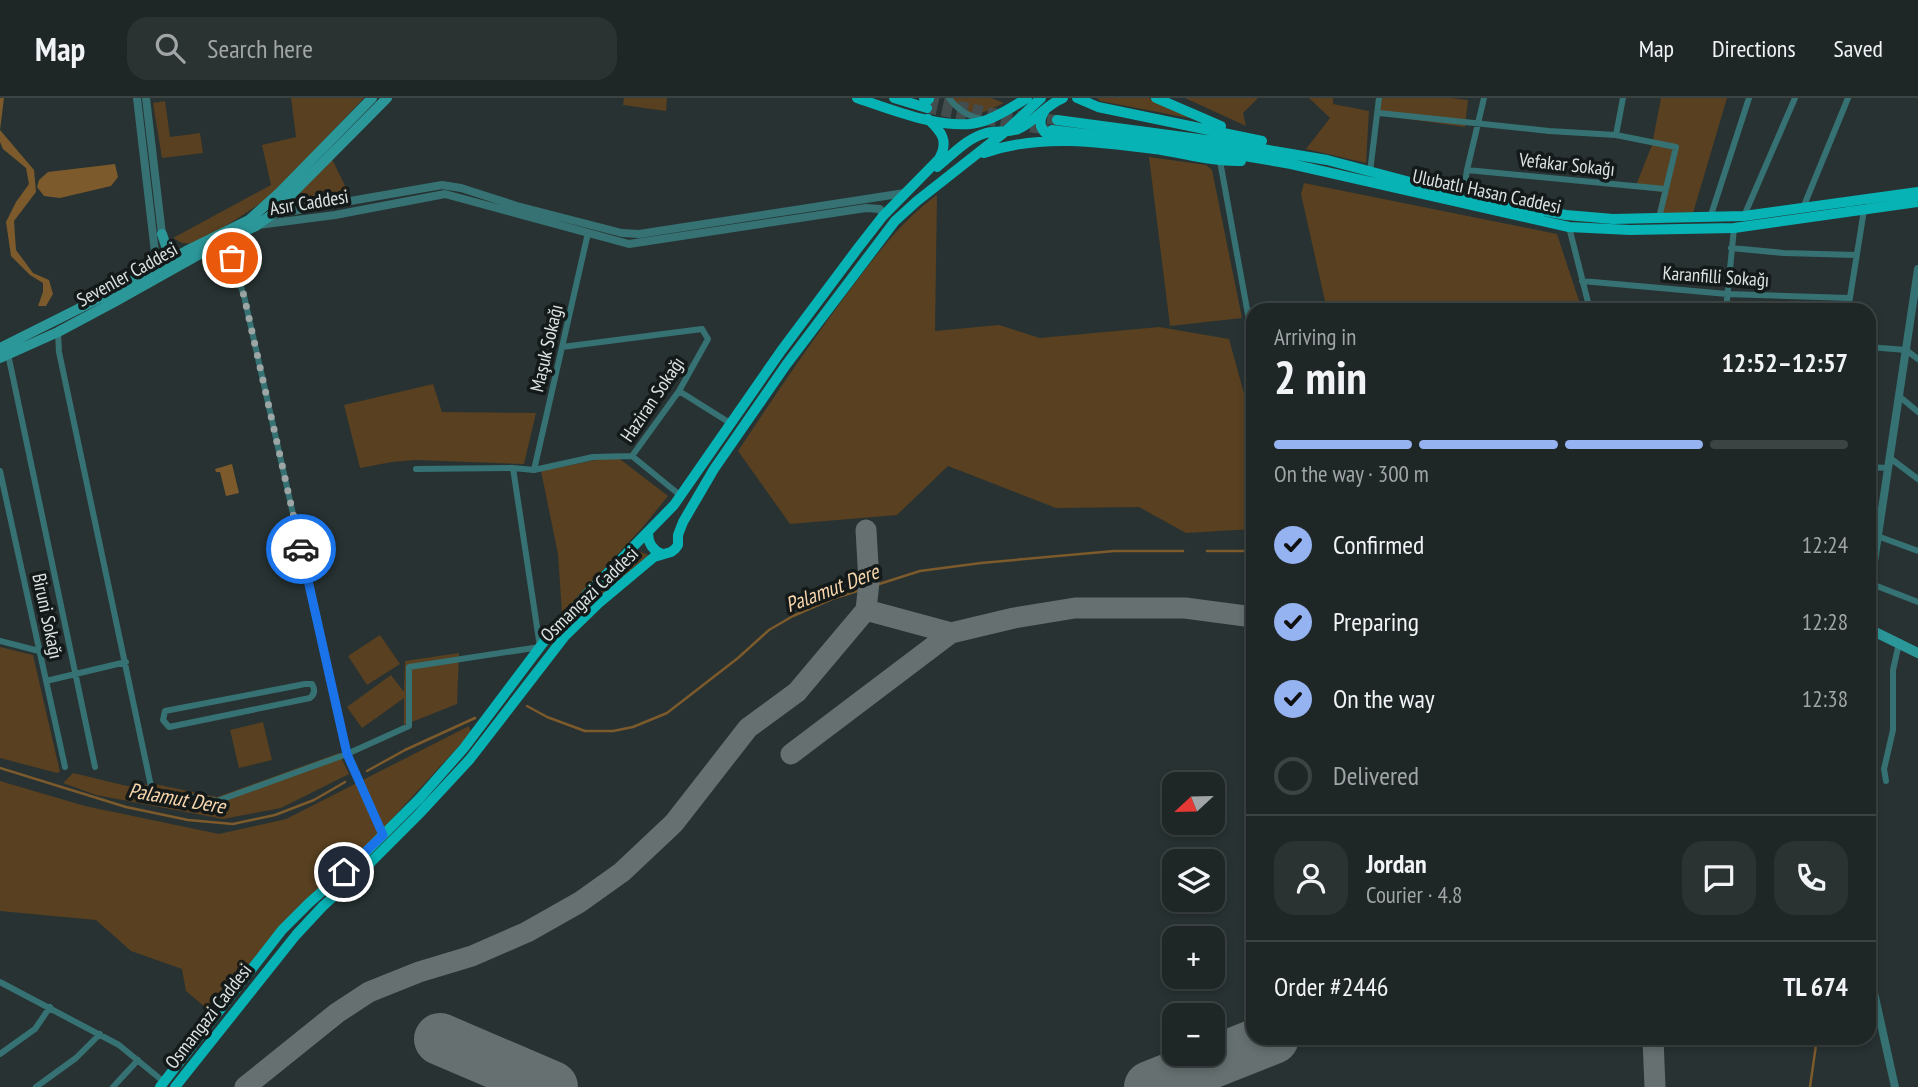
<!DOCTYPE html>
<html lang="en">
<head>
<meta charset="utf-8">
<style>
	body { margin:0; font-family:"PT Sans Narrow",sans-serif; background:#2b3232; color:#f1f3f6; height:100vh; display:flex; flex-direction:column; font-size:26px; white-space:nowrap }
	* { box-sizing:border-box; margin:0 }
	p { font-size:23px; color:#a1a5a7 }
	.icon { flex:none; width:38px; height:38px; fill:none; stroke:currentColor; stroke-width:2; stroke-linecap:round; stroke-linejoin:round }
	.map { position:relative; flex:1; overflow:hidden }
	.side { position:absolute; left:1246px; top:205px; width:630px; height:742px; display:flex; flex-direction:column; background:#1e2626; border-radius:21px; box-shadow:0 4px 10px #0003,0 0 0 2px #3c4343 }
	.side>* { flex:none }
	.needle { width:46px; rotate:248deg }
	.tools { position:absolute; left:1162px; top:674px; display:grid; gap:14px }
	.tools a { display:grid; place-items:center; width:63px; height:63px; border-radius:14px; background:#1e2626; box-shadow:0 4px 10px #0003,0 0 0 2px #3c4343; font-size:35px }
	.pin { position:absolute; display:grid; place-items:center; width:60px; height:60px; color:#fff; margin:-30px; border:4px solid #fff; border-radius:50%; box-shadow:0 2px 7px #0007 }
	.courier { position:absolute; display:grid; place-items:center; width:70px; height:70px; margin:-35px; border:5px solid #1a73e8; border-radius:50%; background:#fff; color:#222; box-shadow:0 2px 9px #0007 }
	.headline em { font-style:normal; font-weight:600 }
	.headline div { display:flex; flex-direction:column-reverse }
	.headline { display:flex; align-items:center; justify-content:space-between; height:119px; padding:0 28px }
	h1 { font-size:46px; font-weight:600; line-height:52px }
	.bar { display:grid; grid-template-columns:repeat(4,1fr); gap:10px 7px; align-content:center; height:84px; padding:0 28px }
	.bar i { height:9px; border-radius:5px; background:#3c4343 }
	.bar .on { background:#95b2f1 }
	.bar p { grid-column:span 4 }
	.line { display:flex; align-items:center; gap:18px; padding:0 28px; border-top:2px solid #3c4343 }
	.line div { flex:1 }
	.round { display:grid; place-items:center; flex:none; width:74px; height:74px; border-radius:21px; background:#2b3232 }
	ol { padding:0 28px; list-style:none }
	li { display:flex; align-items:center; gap:21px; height:77px }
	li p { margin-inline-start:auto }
	li .icon { padding:7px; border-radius:50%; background:#95b2f1; color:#111; stroke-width:4 }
	li:last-child { color:#a1a5a7 }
	li i { width:38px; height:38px; border:4px solid #3c4343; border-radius:50% }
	header { display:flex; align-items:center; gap:42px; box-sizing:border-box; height:98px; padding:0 35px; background:#1e2626; border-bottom:2px solid #3c4343 }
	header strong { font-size:33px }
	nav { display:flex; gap:38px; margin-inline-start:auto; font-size:24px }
	.search { width:490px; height:63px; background:#2b3232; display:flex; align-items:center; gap:18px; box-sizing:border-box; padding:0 24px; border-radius:21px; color:#a1a5a7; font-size:26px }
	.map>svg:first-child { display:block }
	.green { fill:#584020 }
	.water { fill:#7d5a2b }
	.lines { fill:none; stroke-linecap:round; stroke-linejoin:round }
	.stream { stroke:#7d5a2b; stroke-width:2.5 }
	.taxiway { stroke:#667070; stroke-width:21 }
	.runway { stroke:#667070; stroke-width:52 }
	.primary-tunnel { stroke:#434d4d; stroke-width:10; stroke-dasharray:10 5; stroke-linecap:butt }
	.minor { stroke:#367273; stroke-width:6 }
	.tertiary { stroke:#367273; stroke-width:8 }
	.secondary { stroke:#2b9799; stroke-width:10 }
	.primary { stroke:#08b3b6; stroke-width:10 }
	.done { stroke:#9da5a5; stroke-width:7; stroke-dasharray:0 12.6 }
	.route { stroke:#1a73e8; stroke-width:9 }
	.labels { text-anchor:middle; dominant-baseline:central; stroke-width:7; stroke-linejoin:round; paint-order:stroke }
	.street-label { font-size:19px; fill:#dce3e3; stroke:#141919 }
	.water-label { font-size:21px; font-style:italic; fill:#f7d6ad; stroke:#141919 }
</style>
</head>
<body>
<header>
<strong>Map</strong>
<div class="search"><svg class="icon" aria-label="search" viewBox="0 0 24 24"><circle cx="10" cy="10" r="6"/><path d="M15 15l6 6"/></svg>Search here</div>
<nav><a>Map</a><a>Directions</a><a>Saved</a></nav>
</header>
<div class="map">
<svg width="1918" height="989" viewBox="0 0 1918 989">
	<rect width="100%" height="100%" fill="#283232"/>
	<path class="green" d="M 291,0 L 364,0 L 270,99 L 232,124 L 196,146 L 182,145 L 173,140 L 271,87 L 262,47 L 296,39 Z
		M 624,0 L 667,0 L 666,13 L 623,7 Z
		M 949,0 L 991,0 L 1004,5 C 977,18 973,21 949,0 Z
		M 1097,0 L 1149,0 L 1194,21 L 1100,3 Z
		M 1185,0 L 1258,0 L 1243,15 L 1246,28 Z
		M 1309,0 L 1333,0 L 1333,6 L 1369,13 L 1366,65 L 1306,51 L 1330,20 Z
		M 1380,0 L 1451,0 L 1468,2 L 1465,29 L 1379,17 Z
		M 1661,0 L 1727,0 L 1693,115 L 1657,115 L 1662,94 L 1635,90 L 1652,47 Z
		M 165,3 L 170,39 L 200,35 L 203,55 L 162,60 L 153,5 Z
		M 331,59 L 350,98 L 288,109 Z
		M 1149,59 L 1206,67 L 1212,72 L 1242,220 L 1170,228 Z
		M 1304,85 L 1557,136 L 1582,212 L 1549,212 L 1547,207 L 1529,212 L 1327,212 L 1301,96 Z
		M 937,97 L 935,233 L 999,227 L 1040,240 L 1159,229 L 1229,241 L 1245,299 L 1253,309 L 1253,431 L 1186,435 L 1139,409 L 1056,410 L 948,368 L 897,417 L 790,426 L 738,353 C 772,302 806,251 843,201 C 870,165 900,123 937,97 Z
		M 433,286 L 442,314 L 536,315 L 524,366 L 416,362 L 392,364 L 360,370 L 344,307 Z
		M 616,358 L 668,398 L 642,430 L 562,516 L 558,456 L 541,373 Z
		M 641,454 L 649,457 L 576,520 L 547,551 L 575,518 Z
		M 380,537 L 400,566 L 367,587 L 348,558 Z
		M 0,549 L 33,557 L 60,674 L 57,675 L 0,660 Z
		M 459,555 L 457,606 L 404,627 L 404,600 L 362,630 L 347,609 L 391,577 L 404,594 L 405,563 Z
		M 263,624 L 272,662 L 239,670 L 230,632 Z
		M 469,628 L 471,635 L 366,749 L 254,860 L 211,914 L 186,893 L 182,871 L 131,853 L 96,822 L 0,813 L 0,683 L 85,708 L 219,736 L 286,721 Z
		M 339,655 L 349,676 L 281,710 L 223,721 L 96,697 L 63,685 L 73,675 L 127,688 L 155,686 L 217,699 Z"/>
	<path class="water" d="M 0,0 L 4,0 L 0,32 L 34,72 L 36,94 L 14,123 L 16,152 L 33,175 L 49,182 L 53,196 L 46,208 L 38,208 L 43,194 L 43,185 L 30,177 L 11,158 L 6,124 L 16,104 L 29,86 L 26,70 L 3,51 L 0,44 Z
		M 115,66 L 118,79 L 111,88 L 60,100 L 44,98 L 37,89 L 39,82 L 48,74 Z
		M 232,366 L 239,395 L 226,398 L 220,374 L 216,374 L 215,371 Z"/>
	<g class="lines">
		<path class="stream" d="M 1207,453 L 1253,453
			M 527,608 L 547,619 L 585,633 L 613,633 L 633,629 L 667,615 L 738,560 L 769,532 L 793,518 L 832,501 L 920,473 L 981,465 L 1114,453 L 1183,453
			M 0,670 L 126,709 L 188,722 L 233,726 L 275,717 L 314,702 L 345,684
			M 367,673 L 405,652 L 475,620
			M 1810,989 L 1817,940"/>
		<path class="taxiway" d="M 866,512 L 951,535
			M 791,656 L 951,535 L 1014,520 L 1075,510 L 1185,510 L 1253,519
			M 1653,941 L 1655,989
			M 245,989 L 337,915 L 369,894 L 419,874 L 472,858 L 527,834 L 580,804 L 622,774 L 674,725 L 748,630 L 797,594 L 866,512 L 869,484 L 866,432"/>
		<path class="runway" d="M 440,941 L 552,989
			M 1150,989 L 1273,940"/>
		<path class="primary-tunnel" d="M 929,1 L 992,15 L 1057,22
			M 927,10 L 991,23 L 1048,32"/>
		<path class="minor" d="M 949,0 C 957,11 967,18 981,21
			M 1379,15 L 1549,33 L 1616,37 L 1676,49 L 1659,120
			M 1616,37 L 1623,0
			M 1220,63 L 1253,244
			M 1467,72 L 1665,91
			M 1370,74 L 1379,0
			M 1463,98 L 1467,72 L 1484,0
			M 1803,110 L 1848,0
			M 1744,118 L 1795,0
			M 1710,120 L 1749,0
			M 1569,129 L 1590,212
			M 225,140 L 244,198 L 347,656 L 383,737
			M 1731,150 L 1784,155 L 1856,157
			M 1582,183 L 1727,196 L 1849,200
			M 1726,212 L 1734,130
			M 1848,212 L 1864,112
			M 58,234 L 59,254 L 152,693 L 217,703 L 347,656 L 409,628 L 409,569 L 540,549 L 513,370
			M 1869,249 L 1906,252 L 1918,261
			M 8,256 L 95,669
			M 679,293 L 730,325
			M 1899,298 L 1918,314
			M 632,358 L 681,398
			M 1890,360 L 1918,381
			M 1869,369 L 1888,370
			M 416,371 L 513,370 L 534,372 L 593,359 L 632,358 L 679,293 L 708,241 L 702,231 L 562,249
			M 534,372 L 588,135
			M 0,373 L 65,669
			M 1869,435 L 1918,453
			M 1869,485 L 1918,504
			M 0,543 L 39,553
			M 46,583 L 126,564
			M 305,586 L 312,586 C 315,591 315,596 310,600 L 169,629 L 163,622 L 165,613 Z
			M 1886,683 L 1884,671 L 1893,632 L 1893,572 L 1899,545
			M 0,884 L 119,947 L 164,984
			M 0,956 L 35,931 L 50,909
			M 36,989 L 76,960 L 100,936
			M 113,989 L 138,962"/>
		<path class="tertiary" d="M 137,0 L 156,163 L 155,170
			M 146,0 L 162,136
			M 270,117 L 442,87 L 461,90 L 517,108 L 622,135 L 639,136 L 905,95
			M 258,127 L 335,117 L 445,96 L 629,146 L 866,110 L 880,111 L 883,118
			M 1869,497 L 1918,171
			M 1869,872 L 1895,989"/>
		<path class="secondary" d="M 162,136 L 172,166
			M 0,250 L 112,194 L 186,153 L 249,122 L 279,95 L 372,0
			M 0,260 L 58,234 L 116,203 L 225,142 L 256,128 L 271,117 L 387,0
			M 1869,531 L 1918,555"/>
		<path class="primary" d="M 857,0 C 892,12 949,35 984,23 C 999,18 1014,8 1027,0
			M 894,0 L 927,10
			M 924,0 L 929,1
			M 1077,0 L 1098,9 L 1262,43
			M 1156,0 L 1221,28
			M 1045,12 C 1035,27 1043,36 1057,42
			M 1057,22 L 1221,44 L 1327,62 L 1463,98 L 1566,117 L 1613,121 L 1744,118 L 1918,94
			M 1052,32 L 1191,49 L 1291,66 L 1569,129 L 1630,132 L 1734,130 L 1918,104
			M 984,55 C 1041,35 1102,44 1161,52 C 1188,56 1214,64 1241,63
			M 937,69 C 952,57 967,40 986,35 C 997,32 1008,35 1018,31 C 1035,24 1045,7 1063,0
			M 648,435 C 648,445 652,452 662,456
			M 160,989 L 282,832 L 309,805 L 361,759 L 419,701 L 464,650 L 546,541 L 586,497 L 674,407 L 781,253 L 858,150 L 883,118 L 939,61 C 949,43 942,34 928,21
			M 175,989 L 296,837 L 323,808 L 361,774 L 419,716 L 470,661 L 565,538 L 599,505 L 654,459 L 671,454 L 675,451 L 678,447 L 678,437 L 683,424 L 714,371 L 786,267 L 895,123 L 917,103 L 1006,33 L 1041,0"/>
	</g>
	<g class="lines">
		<path class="done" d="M 232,160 L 244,198 L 301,451"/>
		<path class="route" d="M 301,451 L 347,656 L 383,737 L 344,774"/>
	</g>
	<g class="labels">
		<g class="street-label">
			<text transform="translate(1567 66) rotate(6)">Vefakar Sokağı</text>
			<text transform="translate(1487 93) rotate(12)">Ulubatlı Hasan Caddesi</text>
			<text transform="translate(309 104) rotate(-9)">Asır Caddesi</text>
			<text transform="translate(127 176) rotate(-29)">Sevenler Caddesi</text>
			<text transform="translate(1716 178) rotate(4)">Karanfilli Sokağı</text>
			<text transform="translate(546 250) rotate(-77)">Maşuk Sokağı</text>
			<text transform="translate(652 301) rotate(-56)">Haziran Sokağı</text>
			<text transform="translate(589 496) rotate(-44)">Osmangazi Caddesi</text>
			<text transform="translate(48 518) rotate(78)">Biruni Sokağı</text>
			<text transform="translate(208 918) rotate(-52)">Osmangazi Caddesi</text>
		</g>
		<g class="water-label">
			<text transform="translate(832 490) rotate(-21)">Palamut Dere</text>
			<text transform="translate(177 700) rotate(10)">Palamut Dere</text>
		</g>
	</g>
</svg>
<div class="tools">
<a><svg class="needle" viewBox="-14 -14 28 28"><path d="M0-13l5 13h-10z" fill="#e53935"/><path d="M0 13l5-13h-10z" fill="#a1a5a7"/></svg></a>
<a><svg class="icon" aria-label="layers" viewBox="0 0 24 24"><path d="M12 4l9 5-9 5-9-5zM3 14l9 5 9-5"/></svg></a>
<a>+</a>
<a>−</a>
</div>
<div class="pin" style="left:232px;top:160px;background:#ea580c"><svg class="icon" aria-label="bag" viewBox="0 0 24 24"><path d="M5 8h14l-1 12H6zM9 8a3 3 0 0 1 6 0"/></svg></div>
<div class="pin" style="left:344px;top:774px;background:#1f2937"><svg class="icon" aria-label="home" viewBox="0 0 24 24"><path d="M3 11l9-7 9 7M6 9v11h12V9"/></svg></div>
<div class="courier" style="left:301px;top:451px"><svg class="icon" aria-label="car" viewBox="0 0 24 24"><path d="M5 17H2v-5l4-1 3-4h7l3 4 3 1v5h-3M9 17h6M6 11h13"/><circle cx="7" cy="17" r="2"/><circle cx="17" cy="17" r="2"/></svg></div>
<section class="side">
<div class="headline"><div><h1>2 min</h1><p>Arriving in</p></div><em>12:52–12:57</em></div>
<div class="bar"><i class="on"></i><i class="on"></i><i class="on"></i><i></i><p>On the way · 300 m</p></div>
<ol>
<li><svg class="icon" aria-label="check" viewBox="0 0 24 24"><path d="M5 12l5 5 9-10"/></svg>Confirmed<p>12:24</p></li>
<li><svg class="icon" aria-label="check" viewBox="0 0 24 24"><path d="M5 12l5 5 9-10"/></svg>Preparing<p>12:28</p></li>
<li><svg class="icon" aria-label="check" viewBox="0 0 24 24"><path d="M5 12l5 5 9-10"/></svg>On the way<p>12:38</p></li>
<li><i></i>Delivered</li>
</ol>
<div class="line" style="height:126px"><a class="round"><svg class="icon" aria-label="person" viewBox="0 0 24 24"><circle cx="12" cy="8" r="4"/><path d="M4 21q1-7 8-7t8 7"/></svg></a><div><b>Jordan</b><p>Courier · 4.8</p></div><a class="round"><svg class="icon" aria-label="chat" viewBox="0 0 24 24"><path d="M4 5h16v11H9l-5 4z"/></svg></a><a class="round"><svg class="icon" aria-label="phone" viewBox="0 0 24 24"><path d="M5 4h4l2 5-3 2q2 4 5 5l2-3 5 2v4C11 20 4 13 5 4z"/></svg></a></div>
<div class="line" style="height:91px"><div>Order #2446</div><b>TL 674</b></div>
</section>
</div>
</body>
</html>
